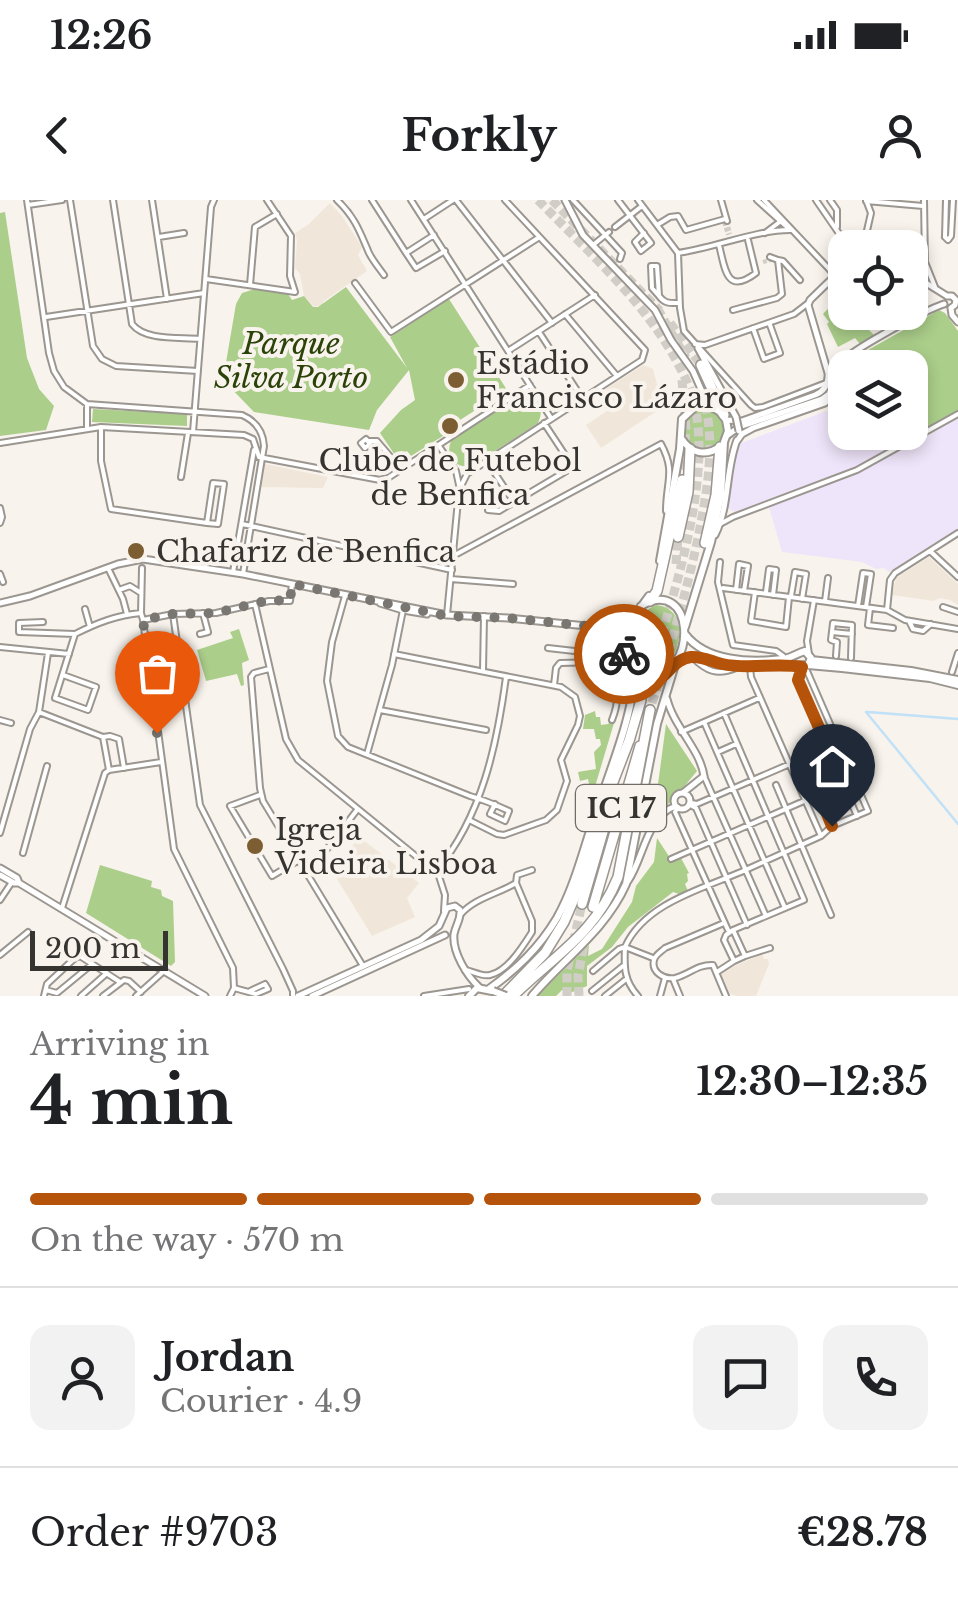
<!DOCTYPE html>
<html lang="en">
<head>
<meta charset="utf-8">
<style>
	body { margin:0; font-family:"Libre Baskerville",serif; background:#f2f2f2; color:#202124; height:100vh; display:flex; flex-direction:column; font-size:38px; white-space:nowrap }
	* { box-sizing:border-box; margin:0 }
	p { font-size:32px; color:#757577 }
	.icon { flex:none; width:55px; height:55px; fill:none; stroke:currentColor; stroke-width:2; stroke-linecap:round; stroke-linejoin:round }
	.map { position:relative; height:796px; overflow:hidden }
	.side { display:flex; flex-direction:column; background:#fff; flex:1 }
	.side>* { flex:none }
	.fabs { position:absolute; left:828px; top:30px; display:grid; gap:20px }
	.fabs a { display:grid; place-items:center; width:100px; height:100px; border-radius:20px; background:#fff; box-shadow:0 5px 15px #0003; font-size:50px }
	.scale { position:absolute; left:30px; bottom:25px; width:138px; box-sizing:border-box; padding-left:10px; border:5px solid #363431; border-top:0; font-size:28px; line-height:35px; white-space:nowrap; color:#363431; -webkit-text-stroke:8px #f8f3ec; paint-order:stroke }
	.pin { position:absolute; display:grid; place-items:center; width:85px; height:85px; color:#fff; margin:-102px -42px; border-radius:50% 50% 50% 0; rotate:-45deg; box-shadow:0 0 10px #0007 }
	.pin .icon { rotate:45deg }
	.courier { position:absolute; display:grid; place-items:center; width:100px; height:100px; margin:-50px; border:8px solid #b45309; border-radius:50%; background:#fff; color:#222; box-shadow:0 2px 12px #0007 }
	.head em { font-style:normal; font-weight:700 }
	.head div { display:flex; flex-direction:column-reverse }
	.head { display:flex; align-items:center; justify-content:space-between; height:170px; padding:0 30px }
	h1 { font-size:65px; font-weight:700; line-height:75px }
	.bar { display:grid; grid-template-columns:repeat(4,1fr); gap:15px 10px; align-content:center; height:120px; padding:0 30px }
	.bar i { height:12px; border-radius:8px; background:#e0e0e0 }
	.bar .selected { background:#b45309 }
	.bar p { grid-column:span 4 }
	.line { display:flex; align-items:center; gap:25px; padding:0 30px; border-top:2px solid #e0e0e0 }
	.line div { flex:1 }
	.round { display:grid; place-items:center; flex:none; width:105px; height:105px; border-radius:20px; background:#f2f2f2 }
	.status { display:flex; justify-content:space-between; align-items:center; height:70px; padding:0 50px; background:#fff; direction:ltr }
	.status svg { height:28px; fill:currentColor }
	header { display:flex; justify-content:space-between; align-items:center; height:130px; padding:0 30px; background:#fff; font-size:45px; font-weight:700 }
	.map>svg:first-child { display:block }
	.built { fill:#f0e7da }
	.industrial { fill:#efe5fa }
	.green { fill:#abce8a }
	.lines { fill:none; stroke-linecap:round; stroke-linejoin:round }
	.stream { stroke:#c0e1f7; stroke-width:2.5 }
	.minor-tunnel { stroke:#d1cdc7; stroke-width:4; stroke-dasharray:4 2; stroke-linecap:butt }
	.trunk-tunnel { stroke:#d1cdc7; stroke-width:9; stroke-dasharray:9 4.5; stroke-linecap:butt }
	.minor-casing { stroke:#9b9690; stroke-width:8 }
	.tertiary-casing { stroke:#9b9690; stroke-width:9 }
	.secondary-casing { stroke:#9b9690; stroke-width:10 }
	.trunk-casing { stroke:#9b9690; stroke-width:12 }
	.minor { stroke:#fff; stroke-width:4 }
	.tertiary { stroke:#fff; stroke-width:5 }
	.secondary { stroke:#fff; stroke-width:6 }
	.trunk { stroke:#fff; stroke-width:9 }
	.tertiary-bridge-casing { stroke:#9b9690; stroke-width:9; stroke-linecap:butt }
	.secondary-bridge-casing { stroke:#9b9690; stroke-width:10; stroke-linecap:butt }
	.tertiary-bridge { stroke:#fff; stroke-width:5 }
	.secondary-bridge { stroke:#fff; stroke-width:6 }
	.done { stroke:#7a7772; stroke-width:10; stroke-dasharray:0 18 }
	.route { stroke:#b45309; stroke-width:12 }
	.poi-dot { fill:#7c5e32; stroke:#f8f3ec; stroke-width:4 }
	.labels { text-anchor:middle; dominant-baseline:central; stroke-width:8; stroke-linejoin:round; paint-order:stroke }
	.shield { fill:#f8f3ec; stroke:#706d69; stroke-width:2.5 }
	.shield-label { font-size:28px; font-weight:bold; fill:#363431 }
	.park-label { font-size:30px; font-style:italic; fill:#2b4309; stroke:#f8f3ec }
	.poi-label { font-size:30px; fill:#363431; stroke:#f8f3ec; text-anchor:start }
</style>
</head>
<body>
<div class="status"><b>12:26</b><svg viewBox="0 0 49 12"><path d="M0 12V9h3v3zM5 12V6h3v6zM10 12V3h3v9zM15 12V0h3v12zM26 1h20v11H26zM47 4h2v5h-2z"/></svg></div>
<header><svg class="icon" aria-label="back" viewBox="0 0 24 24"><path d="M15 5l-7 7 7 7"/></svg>Forkly<svg class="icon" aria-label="person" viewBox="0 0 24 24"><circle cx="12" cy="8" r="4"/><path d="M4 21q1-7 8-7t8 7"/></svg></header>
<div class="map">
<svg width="958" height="796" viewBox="0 0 958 796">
	<rect width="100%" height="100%" fill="#f8f3ec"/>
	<path class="built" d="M 330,3 L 342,16 L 362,47 L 358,55 L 367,71 L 324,101 L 322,105 L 314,107 L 304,96 L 300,74 L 295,68 L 297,41 L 295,33 L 309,24 Z
		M 643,165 L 653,169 L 663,207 L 601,248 L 586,225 L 616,205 L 606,189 Z
		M 265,264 L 328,277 L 323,288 L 261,287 Z
		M 929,357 L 958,384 L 958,405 L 950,400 L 939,398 L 934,401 L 892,395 L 896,378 Z
		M 359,637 L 419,683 L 407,698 L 415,717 L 372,736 L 331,669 L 339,664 Z
		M 762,754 L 764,759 L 768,759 L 769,764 L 756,796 L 737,796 L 727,793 L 719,773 Z"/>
	<path class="industrial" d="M 845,204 L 845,232 L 910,232 L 910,208 L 926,237 L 958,217 L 958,328 L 889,372 L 884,368 L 876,369 L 862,362 L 782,352 L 767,300 L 735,312 L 728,308 L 732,269 L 739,244 Z"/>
	<path class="green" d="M 5,12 L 27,158 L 39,189 L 54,206 L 46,230 L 0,236 L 0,13 Z
		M 346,87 L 407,168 L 390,137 L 449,99 L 507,190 L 460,220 L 462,224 L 411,256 L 407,251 L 397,258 L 380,233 L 401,210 L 415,200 L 409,170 L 377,210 L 369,230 L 254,212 L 223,180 L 236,104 L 242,93 L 255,89 L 288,94 L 292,100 L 304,96 L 313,107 L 318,107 Z
		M 837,99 L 845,106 L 845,112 L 852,113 L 875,136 L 860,144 L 855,138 L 838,147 L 827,124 L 829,122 L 823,114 Z
		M 939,110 L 945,113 L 958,131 L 958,210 L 923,231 L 910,206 L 910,168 L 889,167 L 887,164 L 876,167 L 872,161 L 857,167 L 852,159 Z
		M 518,195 C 536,193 546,207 538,223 L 472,266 C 454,269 444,255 452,239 Z
		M684 229a20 20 0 1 1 40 0a20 20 0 1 1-40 0Z
		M 93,209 L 187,214 L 187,226 L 92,222 Z
		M 656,405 C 704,410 668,496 637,470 C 617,454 636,411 656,405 Z
		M 239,429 L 249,460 L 242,463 L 244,485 L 241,486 L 237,474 L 206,481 L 197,450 L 233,438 L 230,432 Z
		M 595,511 L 596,517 L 600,517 L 601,525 L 608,524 L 612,520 L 614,523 L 588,610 L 584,596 L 591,594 L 588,579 L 580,581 L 578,572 L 596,569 L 594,552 L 601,545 L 600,539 L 596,539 L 594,529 L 583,529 L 585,515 Z
		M 666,524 L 697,571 L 683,588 L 673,593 L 670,602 L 653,622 Z
		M 657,638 L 672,661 L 681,658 L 689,673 L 687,674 L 688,681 L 685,684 L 688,691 L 679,694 L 673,692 L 628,727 L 612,747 L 587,766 L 587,786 L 570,793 L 562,790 L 556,796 L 537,796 L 589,745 L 588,756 L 602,749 L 632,702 L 636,686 L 654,662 Z
		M 100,665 L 152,681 L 151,687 L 161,690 L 162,696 L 173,701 L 175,762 L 171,766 L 86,713 Z"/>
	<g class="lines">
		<path class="stream" d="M 866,512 L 958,624
			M 868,512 L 958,519"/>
		<path class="minor-tunnel" d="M 727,21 L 730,34
			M 724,22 L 728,35
			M 763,62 L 771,60"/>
		<path class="trunk-tunnel" d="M 538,0 C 592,56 655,110 687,182 C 724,263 666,417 641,500
			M 552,0 L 660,111
			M 657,108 L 686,158
			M 670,123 L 701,165
			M 682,180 L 686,228 L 682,280
			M 676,364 L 678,337
			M 652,503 C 670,449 686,394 698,338 C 707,292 716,245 704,199
			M 567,796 L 567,770 L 582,704
			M 579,796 L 578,777 L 585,739"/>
		<g class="minor-casing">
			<path id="minor" d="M 27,0 L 49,153 L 54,171 L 64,187 L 87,204 L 242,215 C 256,221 263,231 264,246 L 243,374
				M 70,0 L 93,146 L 102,159 L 116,166 L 198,171
				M 113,0 L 132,124 C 145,141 180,137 200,139
				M 152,0 L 167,99
				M 337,0 C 355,17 360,32 369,53 C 373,61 379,68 384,75
				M 372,0 L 406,53
				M 411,0 L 551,218
				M 456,0 L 552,123
				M 573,0 L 622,53 L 620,59
				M 618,0 L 651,43 L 641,51 L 635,42 L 644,33
				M 638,0 L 678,53 L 680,108 L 684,131 L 751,205 L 755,208 L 763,207 L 826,183
				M 721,0 L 727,21
				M 757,0 L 787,27
				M 764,0 L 829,69 L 845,89
				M 816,0 L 849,48
				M 830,0 L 837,10 L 837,27
				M 924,0 L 925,62 L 935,87
				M 866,1 L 923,6
				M 28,5 L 62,0
				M 424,19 L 453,0
				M 657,25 L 670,17 L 678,16 L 686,30 L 725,19
				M 615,27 L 642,6
				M 765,33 L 781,21
				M 434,35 L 406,53 L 416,68 L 445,51
				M 159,37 L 184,33
				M 945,37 L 948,40 L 951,36 L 953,0
				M 945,37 L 946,0
				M 593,45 L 609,32
				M 719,45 C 725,68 726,96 756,73 L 748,40
				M 863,48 L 871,13 L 866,0
				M 678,53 C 714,48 756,30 790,30
				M 778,60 L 783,61 L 800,80
				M 206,79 L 295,92 L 290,76 L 291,36 L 267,0
				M 355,83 L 391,132 L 538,38
				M 250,85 L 255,27 L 277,14
				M 659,96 L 652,88 L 651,66 L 657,66 L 659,96 C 665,104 670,103 679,103
				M 733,110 L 777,98 L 782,94 L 778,60 L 770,57
				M 870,112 L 888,130
				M 902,112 L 903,113
				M 565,114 L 617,176
				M 46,117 L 204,93
				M 753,128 L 764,159 L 780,153 L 770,125
				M 539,132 L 582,198
				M 695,144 L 705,145 L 794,114 L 807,104
				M 508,151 L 595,95
				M 101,227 L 101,261 L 111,309 L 207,323
				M 87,229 L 87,204
				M 193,232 L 211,7 L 214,0
				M 366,239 L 370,244 L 365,248 L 361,243 Z
				M 369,241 L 377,241 L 401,269
				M 0,243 L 101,227 L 244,235 L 253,239 L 259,257 L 380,280 L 388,278 L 530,185
				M 439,246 L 456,271 L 459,285
				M 486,260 L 514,302
				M 181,277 L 188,233
				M 213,283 L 224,284 L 218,324 L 207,323 Z
				M 0,308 L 2,317 L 0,323
				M 488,310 L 499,311 L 573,267 L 544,223
				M 242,324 L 452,370
				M 720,324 L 733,317 L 857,270 L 958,214
				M 930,351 L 958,377
				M 453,356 L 661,244 C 676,272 666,281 666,311
				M 720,362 L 718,382 L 733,445 L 776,451 L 783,456
				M 108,368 L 123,399 L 127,414
				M 233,372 L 254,250
				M 0,374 L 3,382
				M 451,379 L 513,384
				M 723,388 L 887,410 L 905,420 L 958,429
				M 119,390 L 130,386 L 141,393
				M 736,390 L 739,364 L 748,366 L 744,391
				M 755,392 L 751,421 L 786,427 L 789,397
				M 766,392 L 769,369 L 776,370 L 773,395
				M 345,396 L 332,442 L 327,481 L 338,536 L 348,547 L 470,596 C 484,600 496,605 509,611 L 505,621 L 490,614 L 495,604
				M 791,396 L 795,372 L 806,374 L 802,399
				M 825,401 L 828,378
				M 255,404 L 286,539 L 298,560 L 428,666 L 437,670 L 445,695 L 444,711
				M 858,406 L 863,373 L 871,374 L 866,407
				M 943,407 L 958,412
				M 870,408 L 868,425 L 893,428
				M 85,409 L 90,427
				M 887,410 L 890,380 L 895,373 L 958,333
				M 141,413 L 142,368
				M 173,414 L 200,605 L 283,769 L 293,791 L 293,796
				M 447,415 L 459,290 L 467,274 L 642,160 L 645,150 L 505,0
				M 143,420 L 174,649 L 233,768 L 234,788 L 230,796
				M 909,421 L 913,429 L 923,431 L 931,424
				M 43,422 L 19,423 L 19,432 L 75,434
				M 832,432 L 852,434
				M 75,434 C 97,423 117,415 141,413 L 143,420 L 173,414 L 216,413 L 269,401 L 290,401 L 292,384
				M 200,434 L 208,432 L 203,413
				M 0,447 L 69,454
				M 548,448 L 592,453 C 597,460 605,463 610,470 C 621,484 618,505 612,520
				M 394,454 L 561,487 L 575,497 L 580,516 L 578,525 L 561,560 L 567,581 L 557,610 L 546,620 L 504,635 L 497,634 L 469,620
				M 809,454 L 807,441 L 814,400
				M 836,456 L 837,442 L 831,440 L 833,423 L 852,425 L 851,458
				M 692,457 C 706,471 717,476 736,468
				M 750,467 L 751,477 L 821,636
				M 802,468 L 798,480 L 857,616
				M 269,469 L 254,473 L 251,477 L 260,588 L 263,601 L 363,766
				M 483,471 L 484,416
				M 952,472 L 958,453
				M 63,475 L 96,487 L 88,510 L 55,498 L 75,434
				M 554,485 L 556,468 L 560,463 L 599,462
				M 380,510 L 486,530
				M 39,512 L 103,537 L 110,536 L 119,539 L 124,568
				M 724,513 L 804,700 L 733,730 L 726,735 L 724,740 L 734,761 L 745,756 L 733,730
				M 0,520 L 11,523
				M 704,522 L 785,708
				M 681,532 L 759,498
				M 103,537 L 109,570
				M 718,552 L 736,544
				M 367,554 L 392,465 L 403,410
				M 804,558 L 832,626
				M 704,576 L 766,716
				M 776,585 L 831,715
				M 260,595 L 230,606 L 272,676 L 299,660
				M 691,603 L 697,604 L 827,548
				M 690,605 L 696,608 L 747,725
				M 678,607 L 675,612 L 728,730
				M 0,633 L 30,529 L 39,512 L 48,453
				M 327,649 L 357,610
				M 23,653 L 47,566
				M 671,659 L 804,601
				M 437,670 C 482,616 497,545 506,477
				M 0,700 L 12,682
				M 62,708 L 105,573 L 109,570 L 161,562
				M 461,714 C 475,698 498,694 516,683 L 517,675 L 532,670
				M 724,723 L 665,748 C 662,751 655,755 654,760 C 651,772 664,780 675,778 C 688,775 698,764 713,765 L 726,796
				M 625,747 C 624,767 624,781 638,796
				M 625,747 L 653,758
				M 0,755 L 28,732
				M 745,756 L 770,748
				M 465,770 C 473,771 482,777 490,775 C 508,771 523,746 532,732 L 532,721 L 516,683
				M 593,771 L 619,749 L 625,747 C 644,704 701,689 741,672 C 768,660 794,648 821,636 L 832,626 L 868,611 L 807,471
				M 717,772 L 734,761
				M 673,779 L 680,796
				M 234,788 L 256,794 L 268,789 L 265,784 L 250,791
				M 46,790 L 57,793 L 91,765
				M 592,791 L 623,766
				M 44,796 L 47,784 L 76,757 L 80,756 L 120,782
				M 81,796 L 107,773
				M 103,796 L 124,780 L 129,781 L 141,792
				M 136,796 L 164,771
				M 424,796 L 469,789
				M 605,796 L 625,780
				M 660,796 L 665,778"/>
		</g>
		<g class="tertiary-casing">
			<path id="tertiary" d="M 565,0 L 583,35 L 655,110 L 671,140 L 693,171 L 708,205
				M 910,73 L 947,96
				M 947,96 L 952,96 L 956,100 L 955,105 L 951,108
				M 951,108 L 952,115 L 958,122
				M 698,148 L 736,217
				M 726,220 L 742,221 L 815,195 C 825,191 829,184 828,173 L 808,105 L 810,100 L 845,66
				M 728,235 L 739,227 L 822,199 L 829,194 L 833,185
				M 737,241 L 742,234 L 753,228 L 825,203 C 839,190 829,181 838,166 C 846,152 926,110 944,104
				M 715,335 C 730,305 725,271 737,240
				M 0,403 L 30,396 L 118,364 L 143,359 L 243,374 L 447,415 L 508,418 L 606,428 L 630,423
				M 380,403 L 403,410 L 427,414
				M 608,430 L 624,446
				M 667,499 C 674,527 700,549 704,576
				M 684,592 L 704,576
				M674 601a8 8 0 1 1 16 0a8 8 0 1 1-16 0Z
				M 0,668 L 17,678 L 19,683 L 205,796
				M 0,675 L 14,683 L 19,683
				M 628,681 C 644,658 646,616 676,606
				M 439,726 L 447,708 L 455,706 L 460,710 C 461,720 456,724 454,734 C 452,752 467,776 479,787
				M 298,796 L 421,740 L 439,726
				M 312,796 L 445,735"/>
		</g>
		<g class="secondary-casing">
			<path id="secondary" d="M 681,238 C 691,254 706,257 721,246
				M 660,361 L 680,249 L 682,219 L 696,206 L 708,205 L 719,211 L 726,220 L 728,231 L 724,242 L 721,296 L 711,342 L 685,427
				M 641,406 C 694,375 700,471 649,481 L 630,473 C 616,444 631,420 649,396
				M 685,434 C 706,462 751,463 783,459 C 792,458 797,453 805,451 L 811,458 L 808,465
				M 811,460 L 911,471 L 958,480
				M 678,462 L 690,457 L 698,457 L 739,466 L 808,465 L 842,468 L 930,478 L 958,485
				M 489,789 C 517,769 539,748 557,718 C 576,684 584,646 597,610 C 607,579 636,507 633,477
				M 469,796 L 477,788 L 492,791
				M 532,796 C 564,758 605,731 626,684 L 657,524 L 674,468"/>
		</g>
		<g class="trunk-casing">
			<path id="trunk" d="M 701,165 L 724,215
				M 678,337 L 688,292 L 690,249
				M 705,343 L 716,295 L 720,247
				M 650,401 L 657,391 L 682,280
				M 629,541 L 641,500
				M 582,704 L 614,594
				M 593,707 L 640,546
				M 503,796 L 545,753 L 564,722 L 574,699 L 603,608 L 630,538
				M 513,796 C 555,755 595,734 618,677 L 650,510"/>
		</g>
		<use href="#minor" class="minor"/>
		<use href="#tertiary" class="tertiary"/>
		<use href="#secondary" class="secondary"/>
		<use href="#trunk" class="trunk"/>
		<g class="tertiary-bridge-casing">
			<path id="tertiary-bridge" d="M 736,217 L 739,231"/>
		</g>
		<g class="secondary-bridge-casing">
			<path id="secondary-bridge" d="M 493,791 L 506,796"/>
		</g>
		<use href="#tertiary-bridge" class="tertiary-bridge"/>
		<use href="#secondary-bridge" class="secondary-bridge"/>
	</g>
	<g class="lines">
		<path class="done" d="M 157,533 L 143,420 L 173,414 L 216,413 L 269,400 L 290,401 L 292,384 L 447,416 L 508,418 L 606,428 L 616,435 L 624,446 L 624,454"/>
		<path class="route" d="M 624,454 L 630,473 C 665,498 665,460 691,457 C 702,456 713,462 722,464 C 749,470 776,462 802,467 L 798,480 L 828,548 L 804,558 L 832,626"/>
	</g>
	<g class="poi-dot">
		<circle cx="456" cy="180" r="10"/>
		<circle cx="450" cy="226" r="10"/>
		<circle cx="136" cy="351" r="10"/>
		<circle cx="255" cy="646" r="10"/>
	</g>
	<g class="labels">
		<rect class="shield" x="576" y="585" width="90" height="46" rx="8"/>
		<g class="shield-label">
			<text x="621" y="608">IC 17</text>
		</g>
		<g class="park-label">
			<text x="291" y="143">Parque<tspan x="291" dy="34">Silva Porto</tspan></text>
		</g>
		<g class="poi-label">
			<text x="476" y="163">Estádio<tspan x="476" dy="34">Francisco Lázaro</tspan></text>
			<text x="450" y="260" text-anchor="middle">Clube de Futebol<tspan x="450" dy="34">de Benfica</tspan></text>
			<text x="156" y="351">Chafariz de Benfica</text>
			<text x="275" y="629">Igreja<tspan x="275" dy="34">Videira Lisboa</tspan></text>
		</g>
	</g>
</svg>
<div class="fabs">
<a><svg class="icon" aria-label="locate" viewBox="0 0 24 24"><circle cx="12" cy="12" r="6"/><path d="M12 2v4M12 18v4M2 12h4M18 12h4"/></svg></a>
<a><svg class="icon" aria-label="layers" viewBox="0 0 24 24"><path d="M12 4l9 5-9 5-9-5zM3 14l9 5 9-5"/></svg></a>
</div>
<div class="scale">200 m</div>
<div class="pin" style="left:157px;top:533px;background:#ea580c"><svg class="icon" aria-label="bag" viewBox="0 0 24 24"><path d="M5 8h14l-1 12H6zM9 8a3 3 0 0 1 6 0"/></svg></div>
<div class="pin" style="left:832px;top:626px;background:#1f2937"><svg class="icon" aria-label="home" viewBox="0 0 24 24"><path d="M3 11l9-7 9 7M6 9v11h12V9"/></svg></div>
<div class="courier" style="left:624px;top:454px"><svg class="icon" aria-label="bike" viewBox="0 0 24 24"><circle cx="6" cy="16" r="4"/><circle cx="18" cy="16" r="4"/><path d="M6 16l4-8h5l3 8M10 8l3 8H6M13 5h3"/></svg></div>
</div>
<section class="side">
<div class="head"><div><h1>4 min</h1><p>Arriving in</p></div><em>12:30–12:35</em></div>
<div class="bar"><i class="selected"></i><i class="selected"></i><i class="selected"></i><i></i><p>On the way · 570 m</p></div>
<div class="line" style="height:180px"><a class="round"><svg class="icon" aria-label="person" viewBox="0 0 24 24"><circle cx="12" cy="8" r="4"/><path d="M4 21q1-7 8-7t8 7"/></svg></a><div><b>Jordan</b><p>Courier · 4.9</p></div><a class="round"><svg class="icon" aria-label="chat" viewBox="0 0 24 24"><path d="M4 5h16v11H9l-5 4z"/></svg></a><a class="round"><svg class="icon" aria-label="phone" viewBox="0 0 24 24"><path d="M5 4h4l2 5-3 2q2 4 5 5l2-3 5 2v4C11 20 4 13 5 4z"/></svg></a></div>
<div class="line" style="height:130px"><div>Order #9703</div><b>€28.78</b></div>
</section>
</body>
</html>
